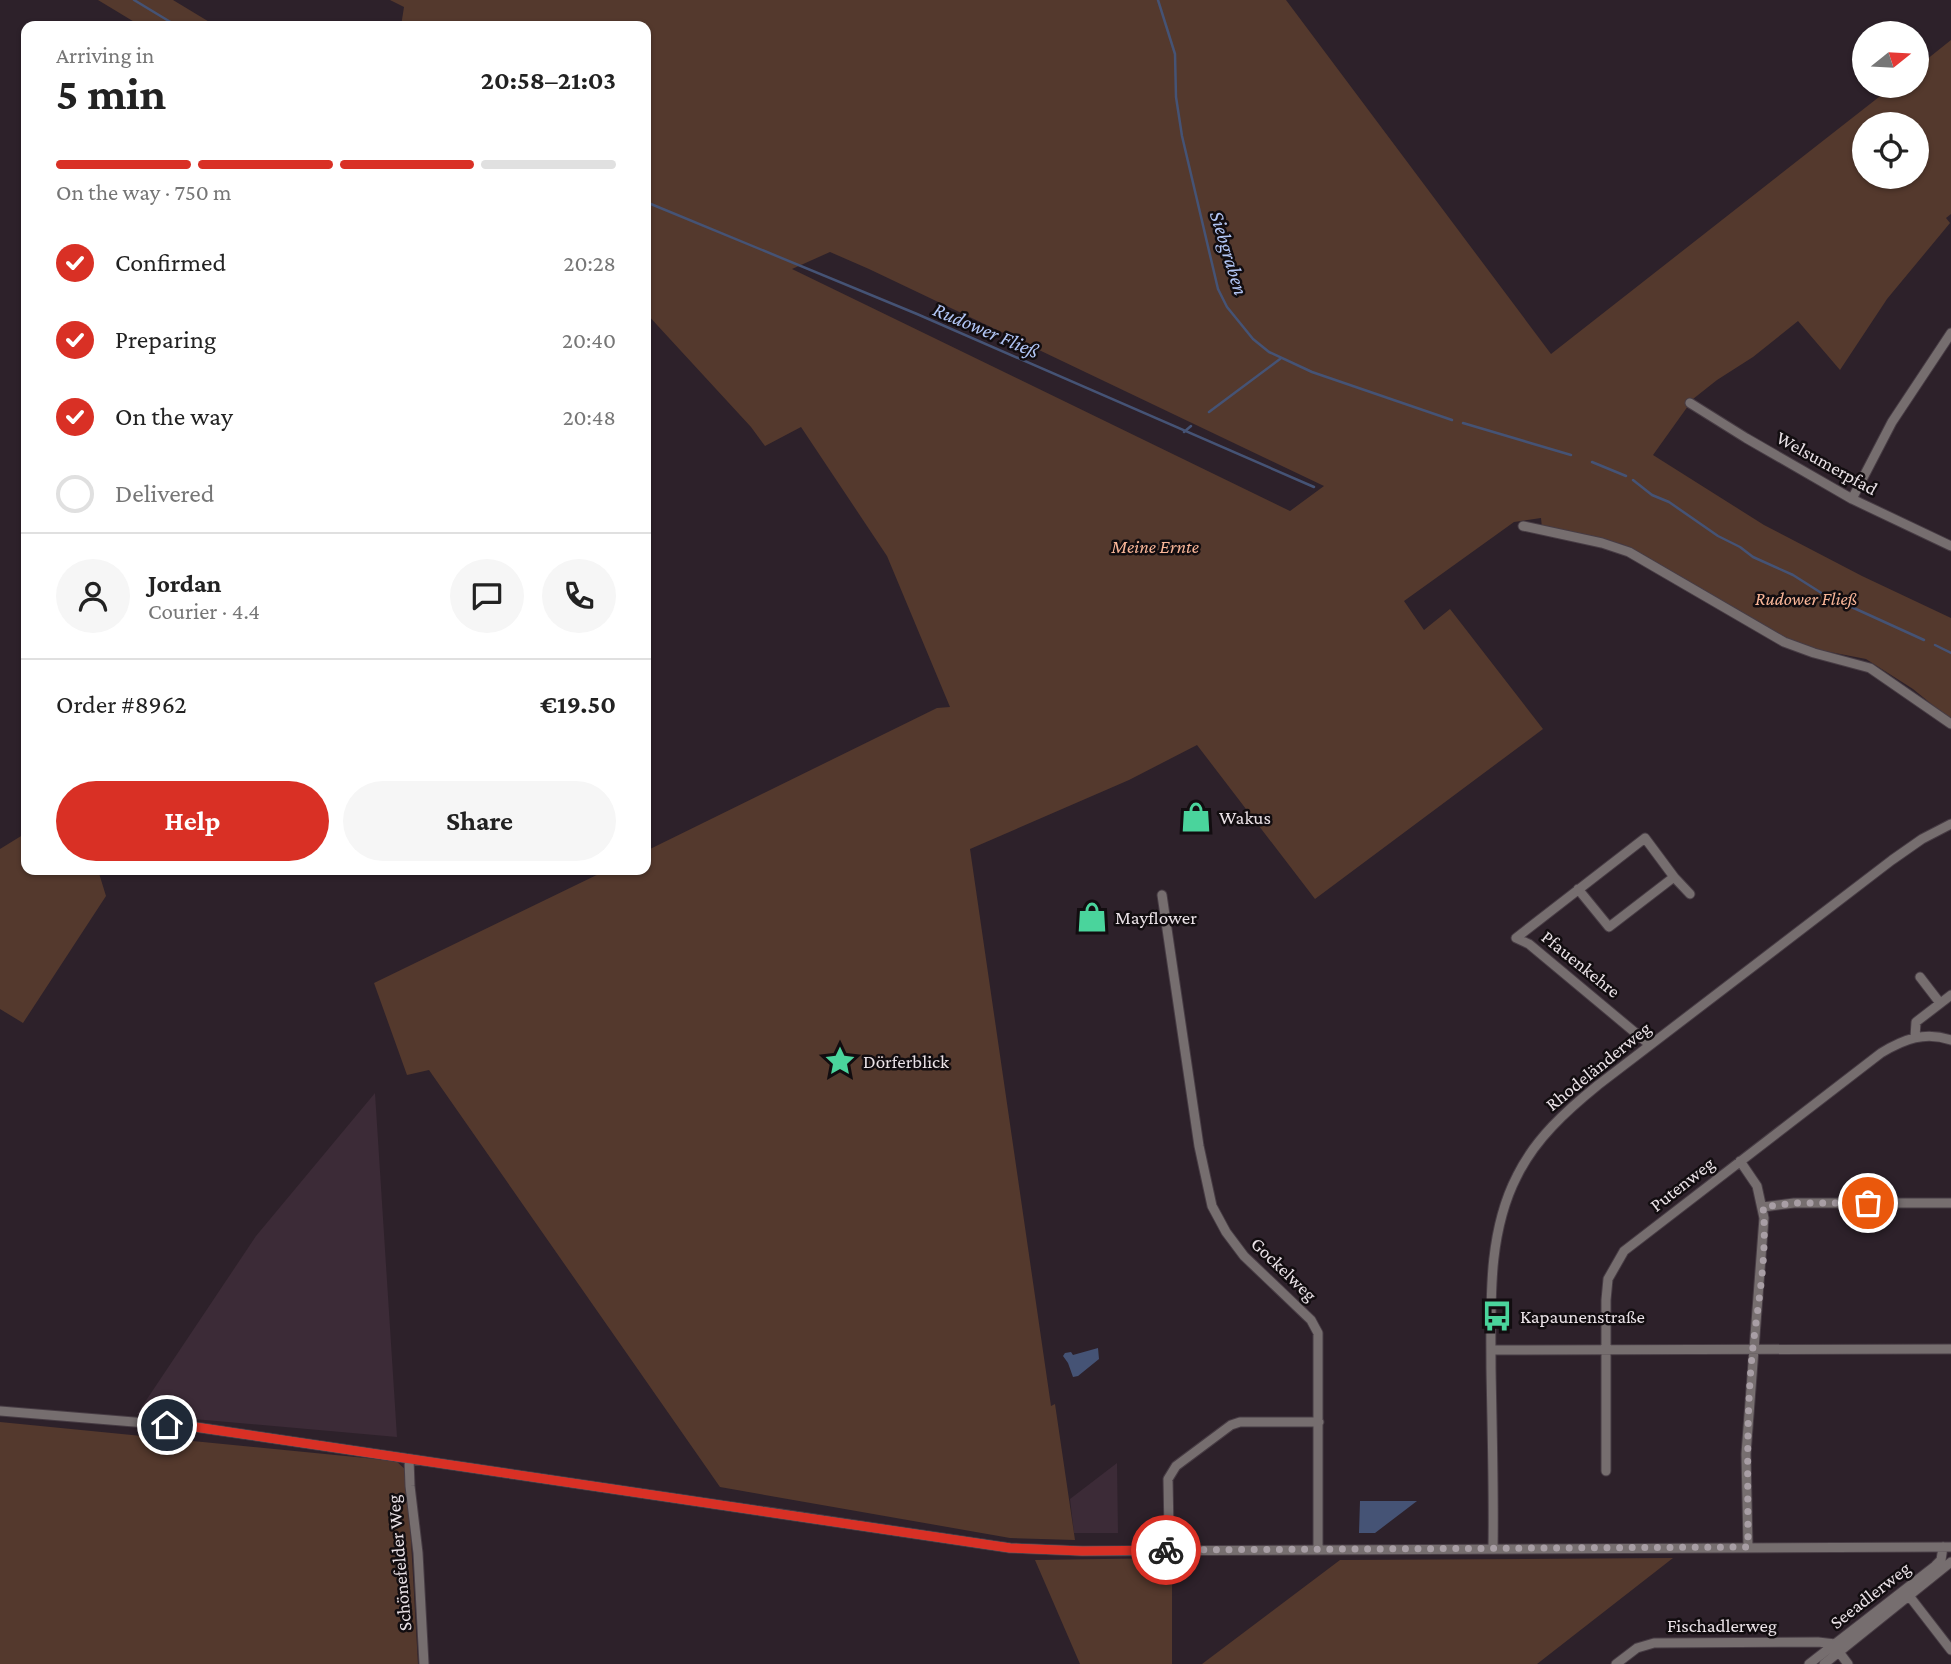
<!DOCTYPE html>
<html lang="en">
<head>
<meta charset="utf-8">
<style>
	body { margin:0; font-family:"Crimson Pro",serif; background:#f6f6f6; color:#222; height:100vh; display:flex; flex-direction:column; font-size:26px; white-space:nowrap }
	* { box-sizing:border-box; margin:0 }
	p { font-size:23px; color:#767676 }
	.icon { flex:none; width:38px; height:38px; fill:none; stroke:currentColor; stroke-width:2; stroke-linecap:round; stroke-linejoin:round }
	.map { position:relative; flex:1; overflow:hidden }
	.side { position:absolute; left:21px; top:21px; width:630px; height:854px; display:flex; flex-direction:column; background:#fff; border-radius:14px; box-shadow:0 2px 5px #0004 }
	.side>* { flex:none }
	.needle { width:46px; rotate:72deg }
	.fabs { position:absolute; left:1852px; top:21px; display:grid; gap:14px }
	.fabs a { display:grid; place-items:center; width:77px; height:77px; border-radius:50%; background:#fff; box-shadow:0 2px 5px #0004; font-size:35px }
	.pin { position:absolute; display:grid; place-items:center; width:60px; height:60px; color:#fff; margin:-30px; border:4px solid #fff; border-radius:50%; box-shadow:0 2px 7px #0007 }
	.courier { position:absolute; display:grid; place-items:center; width:70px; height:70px; margin:-35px; border:5px solid #d93025; border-radius:50%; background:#fff; color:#222; box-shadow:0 2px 9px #0007 }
	.overview em { font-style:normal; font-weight:700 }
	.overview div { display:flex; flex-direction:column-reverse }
	.overview { display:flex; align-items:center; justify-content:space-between; height:119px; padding:0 35px }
	h1 { font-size:46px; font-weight:700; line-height:52px }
	.bar { display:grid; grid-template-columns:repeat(4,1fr); gap:10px 7px; align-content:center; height:84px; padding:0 35px }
	.bar i { height:9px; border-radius:5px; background:#e0e0e0 }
	.bar .on { background:#d93025 }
	.bar p { grid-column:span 4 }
	.line { display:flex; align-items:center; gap:18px; padding:0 35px; border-top:2px solid #e0e0e0 }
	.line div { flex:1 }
	.round { display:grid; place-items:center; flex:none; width:74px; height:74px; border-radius:37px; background:#f6f6f6 }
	ol { padding:0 35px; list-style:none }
	li { display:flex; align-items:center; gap:21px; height:77px }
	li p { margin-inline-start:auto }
	li .icon { padding:7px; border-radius:50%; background:#d93025; color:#fff; stroke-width:4 }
	li:last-child { color:#767676 }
	li i { width:38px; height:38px; border:4px solid #e0e0e0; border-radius:50% }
	.button { display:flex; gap:14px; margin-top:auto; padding:14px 35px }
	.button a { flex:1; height:80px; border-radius:42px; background:#d93025; color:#fff; font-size:28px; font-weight:700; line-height:80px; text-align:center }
	.button a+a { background:#f6f6f6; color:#222 }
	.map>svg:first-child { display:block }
	.built { fill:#3c2b37 }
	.green { fill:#54392d; fill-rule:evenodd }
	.water { fill:#455375 }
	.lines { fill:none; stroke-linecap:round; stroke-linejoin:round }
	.stream { stroke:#455375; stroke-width:2.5 }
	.minor-casing { stroke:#473c44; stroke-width:11 }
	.minor { stroke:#766e6f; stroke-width:9 }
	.done { stroke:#a89ea5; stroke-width:7; stroke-dasharray:0 12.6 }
	.route { stroke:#d93025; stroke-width:9 }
	.labels { text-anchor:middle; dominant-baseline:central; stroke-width:5; stroke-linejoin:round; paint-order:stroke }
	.street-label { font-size:19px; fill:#eae2e7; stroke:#120d10 }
	.park-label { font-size:19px; font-style:italic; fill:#f9b698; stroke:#120d10 }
	.poi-label { font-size:19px; fill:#eae2e7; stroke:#120d10; text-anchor:start }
	.water-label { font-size:21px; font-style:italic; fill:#b2c6f6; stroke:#120d10 }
</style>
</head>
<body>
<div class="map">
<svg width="1951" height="1664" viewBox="0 0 1951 1664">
	<rect width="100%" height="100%" fill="#2d212a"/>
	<path class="built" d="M 375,1093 L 397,1437 L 137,1414 L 256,1236 Z
		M 1117,1463 L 1118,1533 L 1074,1533 L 1070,1499 Z"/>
	<path class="green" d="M 98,0 L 173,0 L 216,26 L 141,26 Z
		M 390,0 L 1286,0 L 1551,354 L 1893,86 L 1916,86 L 1916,68 L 1951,40 L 1951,214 L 1946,218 L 1950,223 L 1887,299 L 1840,370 L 1798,321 L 1753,357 L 1717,380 L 1693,399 L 1653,455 L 1764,525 L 1862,576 L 1951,618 L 1951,720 L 1913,689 L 1866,659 L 1799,646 L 1710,597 L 1646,556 L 1622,544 L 1542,528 L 1541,518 L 1514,522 L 1404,601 L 1424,630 L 1450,609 L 1543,729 L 1315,899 L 1197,745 L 1129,780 L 970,849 L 1051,1406 L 1055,1404 L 1075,1540 L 1010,1538 L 720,1487 L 429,1070 L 407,1075 L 374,983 L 607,870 L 646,870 L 646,851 L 937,708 L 950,707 L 887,556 L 801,427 L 765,446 L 751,427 L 646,313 L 646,26 L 401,26 L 404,7 ZM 1864,124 L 1916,124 L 1916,177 L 1864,177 ZM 830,252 L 869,269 L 1324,486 L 1290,511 L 792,269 Z
		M 26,833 L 26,870 L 98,870 L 106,896 L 23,1023 L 0,1009 L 0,849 Z
		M 0,1422 L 396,1461 L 407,1471 L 418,1664 L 0,1664 Z
		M 1172,1558 L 1172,1664 L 1080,1664 L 1035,1560 Z
		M 1673,1558 L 1537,1664 L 1202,1664 L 1340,1560 Z"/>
	<path class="water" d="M 1098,1348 L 1099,1359 L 1078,1376 L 1073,1377 L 1068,1363 L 1063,1356 L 1065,1353 L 1071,1352 L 1073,1355 Z
		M 1360,1501 L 1417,1501 L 1375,1533 L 1359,1533 Z"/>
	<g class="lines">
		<path class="stream" d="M 134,0 L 177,26
			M 1158,0 L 1175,54 L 1176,97 L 1182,136 L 1218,289 L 1227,307 L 1253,339 L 1269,352 L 1312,372 L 1452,420
			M 646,202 L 917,314 L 1314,487
			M 1209,412 L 1280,359
			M 1463,423 L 1571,455
			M 1184,432 L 1191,426
			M 1592,462 L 1626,476
			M 1633,480 L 1652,495 L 1669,502 L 1718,536 L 1740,547 L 1753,557 L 1793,575 L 1823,594 L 1924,640
			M 1935,645 L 1951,653"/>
		<g class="minor-casing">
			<path id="minor" d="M 1690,403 L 1746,438 L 1852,499 L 1951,546
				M 1852,499 L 1892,422 L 1951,333
				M 1523,526 L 1602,543 L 1629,552 L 1784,642 L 1814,653 L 1870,668 L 1951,724
				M 1674,877 L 1690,894
				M 1578,889 L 1609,927 L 1674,877 L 1645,838 L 1516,938 L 1529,944 L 1650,1045
				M 1162,895 L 1199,1146 L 1212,1206 L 1226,1232 L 1244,1256 L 1311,1320 L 1318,1333 L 1318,1549
				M 1920,977 L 1940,1003
				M 1915,1037 L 1916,1022 L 1951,995
				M 1740,1161 L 1757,1186 L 1764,1218 L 1746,1454 L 1748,1547
				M 1763,1207 L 1794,1203 L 1951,1203
				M 1491,1350 L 1951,1349
				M 0,1411 L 195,1427 L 1010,1548 L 1082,1551 L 1951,1547
				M 409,1459 L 410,1486 L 418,1553 L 424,1664
				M 1606,1471 L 1606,1300 L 1608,1279 L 1624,1251 L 1881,1053 C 1904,1039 1925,1031 1951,1040
				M 1169,1532 L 1168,1479 L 1176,1466 L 1231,1425 L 1240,1422 L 1319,1422
				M 1493,1549 C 1494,1489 1492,1429 1491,1368 C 1491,1304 1487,1234 1517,1176 C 1535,1139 1566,1111 1598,1085 L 1892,860 L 1922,839 L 1951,824
				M 1910,1597 L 1951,1650
				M 1839,1652 L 1848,1664
				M 1616,1664 L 1637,1648 L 1654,1643 L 1818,1642 L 1835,1644
				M 1809,1664 L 1935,1566 L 1941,1560 L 1943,1547
				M 1824,1664 L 1951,1562"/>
		</g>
		<use href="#minor" class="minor"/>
	</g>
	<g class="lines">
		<path class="done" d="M 1166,1550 L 1748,1547 C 1748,1483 1746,1420 1752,1356 C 1757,1307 1768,1256 1763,1207 L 1794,1203 L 1868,1203"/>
		<path class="route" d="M 167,1425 L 195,1427 L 1010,1548 L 1082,1551 L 1166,1550"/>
	</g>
	<defs>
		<g id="shop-bare" transform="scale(2.415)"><path d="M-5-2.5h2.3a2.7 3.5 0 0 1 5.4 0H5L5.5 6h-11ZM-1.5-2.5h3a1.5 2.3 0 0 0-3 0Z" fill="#4ad49c" stroke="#120d10" stroke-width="2.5" paint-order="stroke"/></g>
		<g id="sight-bare" transform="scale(2.415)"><path d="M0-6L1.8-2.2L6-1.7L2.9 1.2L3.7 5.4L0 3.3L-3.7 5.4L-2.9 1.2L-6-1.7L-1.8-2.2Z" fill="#4ad49c" stroke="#120d10" stroke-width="2.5" paint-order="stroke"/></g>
		<g id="bus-bare" transform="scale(2.415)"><path d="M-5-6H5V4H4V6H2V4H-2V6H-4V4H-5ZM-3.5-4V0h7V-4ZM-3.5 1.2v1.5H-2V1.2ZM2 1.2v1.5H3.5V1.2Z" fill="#4ad49c" stroke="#120d10" stroke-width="2.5" paint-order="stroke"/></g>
	</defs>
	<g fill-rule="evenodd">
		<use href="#shop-bare" x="1196" y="817"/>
		<use href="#shop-bare" x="1092" y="917"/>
		<use href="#sight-bare" x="840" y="1061"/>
		<use href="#bus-bare" x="1497" y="1316"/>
	</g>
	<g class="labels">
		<g class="street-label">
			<text transform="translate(1827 463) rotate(29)">Welsumerpfad</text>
			<text transform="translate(1581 964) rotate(39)">Pfauenkehre</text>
			<text transform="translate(1598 1066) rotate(-39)">Rhodeländerweg</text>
			<text transform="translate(1682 1184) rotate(-38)">Putenweg</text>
			<text transform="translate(1284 1269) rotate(44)">Gockelweg</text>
			<text transform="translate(399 1563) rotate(-95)">Schönefelder Weg</text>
			<text transform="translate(1870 1595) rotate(-38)">Seeadlerweg</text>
			<text x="1722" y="1625">Fischadlerweg</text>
		</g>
		<g class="park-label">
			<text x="1155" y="546">Meine Ernte</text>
			<text x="1806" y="598">Rudower Fließ</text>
		</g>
		<g class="poi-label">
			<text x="1219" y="817">Wakus</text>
			<text x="1115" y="917">Mayflower</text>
			<text x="863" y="1061">Dörferblick</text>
			<text x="1520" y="1316">Kapaunenstraße</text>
		</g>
		<g class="water-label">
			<text transform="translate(1229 253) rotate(73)">Siebgraben</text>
			<text transform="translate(986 330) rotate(23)">Rudower Fließ</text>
		</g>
	</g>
</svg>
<div class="fabs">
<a><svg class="needle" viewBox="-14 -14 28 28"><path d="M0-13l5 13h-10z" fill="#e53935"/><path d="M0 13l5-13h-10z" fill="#767676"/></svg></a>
<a><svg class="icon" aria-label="locate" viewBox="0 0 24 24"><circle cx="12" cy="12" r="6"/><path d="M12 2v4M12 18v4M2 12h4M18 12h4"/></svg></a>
</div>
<div class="pin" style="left:1868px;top:1203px;background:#ea580c"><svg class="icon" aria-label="bag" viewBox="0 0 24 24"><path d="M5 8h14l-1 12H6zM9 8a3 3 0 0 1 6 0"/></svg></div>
<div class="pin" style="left:167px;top:1425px;background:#1f2937"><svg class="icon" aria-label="home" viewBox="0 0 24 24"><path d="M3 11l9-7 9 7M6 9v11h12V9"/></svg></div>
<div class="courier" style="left:1166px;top:1550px"><svg class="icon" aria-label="bike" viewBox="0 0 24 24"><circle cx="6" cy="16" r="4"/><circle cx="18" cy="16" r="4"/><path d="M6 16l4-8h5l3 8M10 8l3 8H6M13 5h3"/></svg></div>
<section class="side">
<div class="overview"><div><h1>5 min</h1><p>Arriving in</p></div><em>20:58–21:03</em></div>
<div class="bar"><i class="on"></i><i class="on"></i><i class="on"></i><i></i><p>On the way · 750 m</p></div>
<ol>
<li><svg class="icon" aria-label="check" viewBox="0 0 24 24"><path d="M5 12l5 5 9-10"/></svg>Confirmed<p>20:28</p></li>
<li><svg class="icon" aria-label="check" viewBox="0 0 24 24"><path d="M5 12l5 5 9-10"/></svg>Preparing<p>20:40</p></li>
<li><svg class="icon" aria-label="check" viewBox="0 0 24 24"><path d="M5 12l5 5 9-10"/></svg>On the way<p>20:48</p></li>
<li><i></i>Delivered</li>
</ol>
<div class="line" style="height:126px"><a class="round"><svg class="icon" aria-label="person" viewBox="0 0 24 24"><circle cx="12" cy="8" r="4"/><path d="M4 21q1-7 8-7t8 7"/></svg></a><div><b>Jordan</b><p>Courier · 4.4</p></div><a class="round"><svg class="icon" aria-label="chat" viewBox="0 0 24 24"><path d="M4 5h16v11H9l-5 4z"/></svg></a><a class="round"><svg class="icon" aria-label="phone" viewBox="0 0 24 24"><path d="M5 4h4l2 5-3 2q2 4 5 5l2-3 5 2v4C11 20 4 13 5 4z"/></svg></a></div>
<div class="line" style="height:91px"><div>Order #8962</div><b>€19.50</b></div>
<div class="button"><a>Help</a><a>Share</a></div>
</section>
</div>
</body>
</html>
